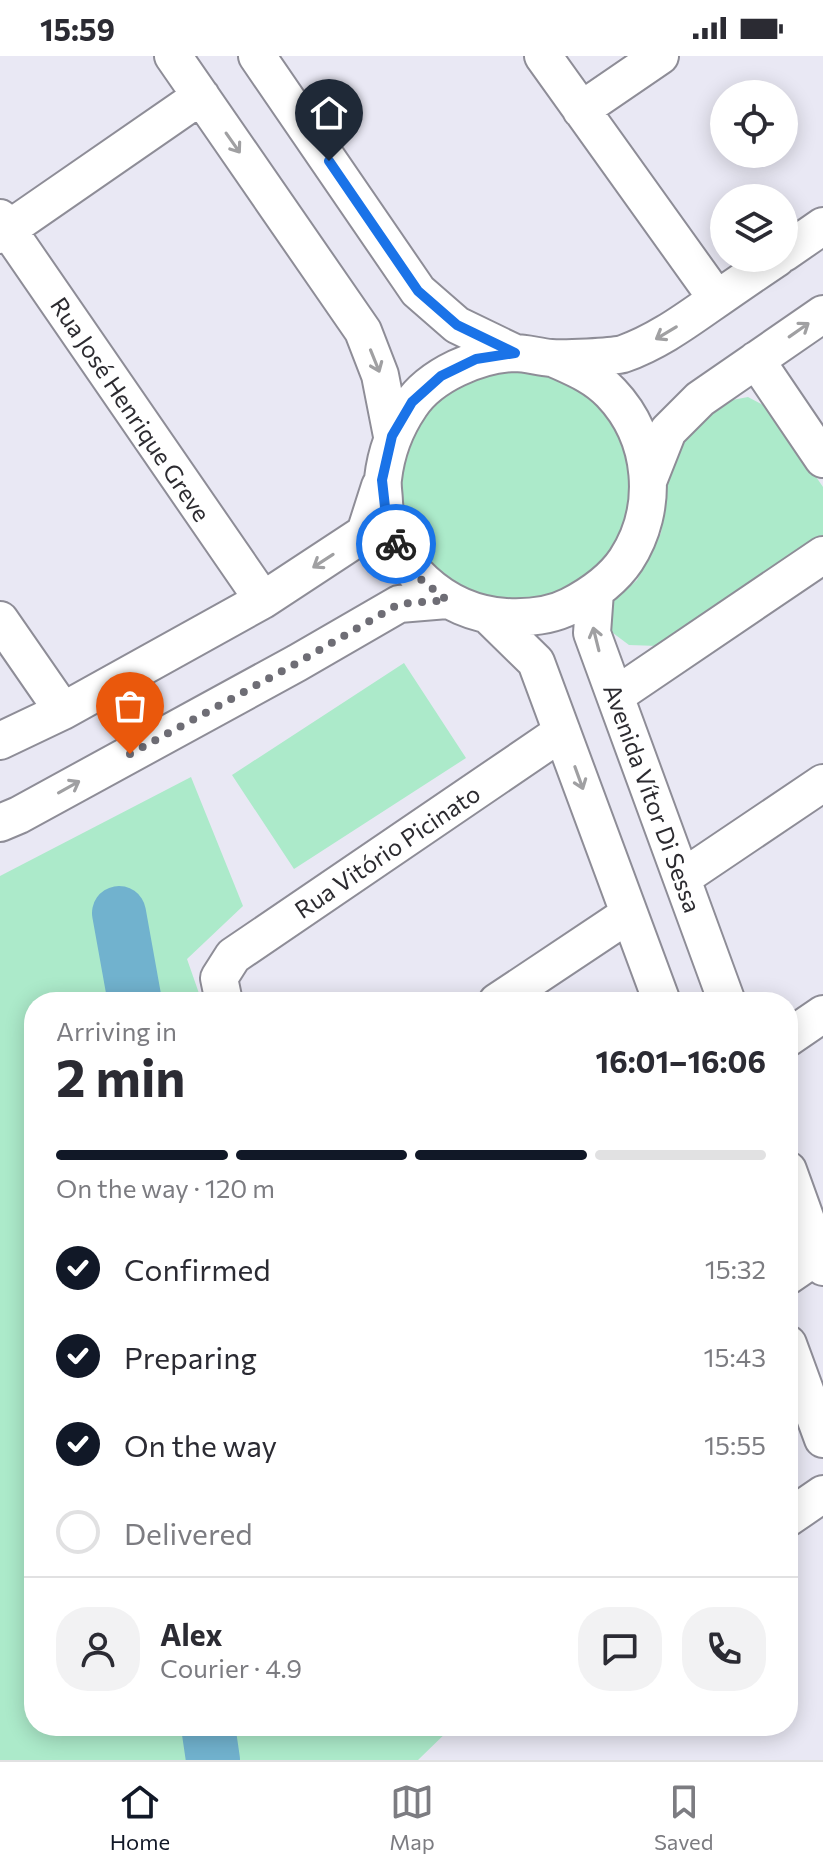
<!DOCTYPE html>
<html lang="en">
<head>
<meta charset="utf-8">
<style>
	body { margin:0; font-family:Commissioner,sans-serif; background:#f2f2f3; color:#2b2b33; height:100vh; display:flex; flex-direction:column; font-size:30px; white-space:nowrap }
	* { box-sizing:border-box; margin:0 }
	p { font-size:26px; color:#7c7c81 }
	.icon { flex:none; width:44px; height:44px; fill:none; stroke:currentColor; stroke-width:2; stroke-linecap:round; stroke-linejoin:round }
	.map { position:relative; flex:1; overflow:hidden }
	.drawer { position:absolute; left:24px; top:936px; width:774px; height:744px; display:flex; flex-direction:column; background:#fff; border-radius:32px; box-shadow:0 4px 20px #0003 }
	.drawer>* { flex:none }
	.tools { position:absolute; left:710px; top:24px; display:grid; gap:16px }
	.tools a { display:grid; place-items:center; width:88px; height:88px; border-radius:50%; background:#fff; box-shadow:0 4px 20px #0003; font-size:40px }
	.pin { position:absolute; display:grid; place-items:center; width:68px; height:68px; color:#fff; margin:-82px -34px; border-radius:50% 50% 50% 0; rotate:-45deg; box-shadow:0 0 8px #0007 }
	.pin .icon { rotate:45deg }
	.courier { position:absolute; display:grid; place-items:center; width:80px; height:80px; margin:-40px; border:6px solid #1a73e8; border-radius:50%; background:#fff; color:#222; box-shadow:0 2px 10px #0007 }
	.head em { font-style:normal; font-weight:700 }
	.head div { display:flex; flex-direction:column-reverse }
	.head { display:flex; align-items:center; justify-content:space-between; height:136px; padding:0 32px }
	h1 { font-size:52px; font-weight:700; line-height:60px }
	.bar { display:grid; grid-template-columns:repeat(4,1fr); gap:12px 8px; align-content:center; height:96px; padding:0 32px }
	.bar i { height:10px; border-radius:6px; background:#e1e1e2 }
	.bar .active { background:#111827 }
	.bar p { grid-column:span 4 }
	.line { display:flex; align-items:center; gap:20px; padding:0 32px; border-top:2px solid #e1e1e2 }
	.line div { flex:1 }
	.round { display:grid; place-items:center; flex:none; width:84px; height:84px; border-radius:32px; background:#f2f2f3 }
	ol { padding:0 32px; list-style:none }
	li { display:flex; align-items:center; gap:24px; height:88px }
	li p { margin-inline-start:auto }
	li .icon { padding:8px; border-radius:50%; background:#111827; color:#fff; stroke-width:4 }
	li:last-child { color:#7c7c81 }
	li i { width:44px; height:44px; border:4px solid #e1e1e2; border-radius:50% }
	.status { display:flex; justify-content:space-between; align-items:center; height:56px; padding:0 40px; background:#fff; direction:ltr }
	.status svg { height:22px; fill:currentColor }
	.dock { display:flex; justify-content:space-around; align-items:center; height:112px; border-top:2px solid #e1e1e2; background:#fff; font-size:22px; color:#7c7c81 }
	.dock a { display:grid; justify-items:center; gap:4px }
	.dock .active { color:#111827 }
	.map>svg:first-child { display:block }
	.green { fill:#aceaca }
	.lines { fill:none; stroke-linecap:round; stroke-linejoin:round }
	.river { stroke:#71b2ce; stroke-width:54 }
	.minor-casing { stroke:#8e8d97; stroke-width:40 }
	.minor { stroke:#fff; stroke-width:36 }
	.oneway { stroke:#a0a0a2 }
	.done { stroke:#6e6d75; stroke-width:8; stroke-dasharray:0 14.4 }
	.route { stroke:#1a73e8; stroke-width:10 }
	.labels { text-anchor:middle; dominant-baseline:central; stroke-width:6; stroke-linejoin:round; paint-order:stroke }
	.street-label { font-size:24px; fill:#2c2b30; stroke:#fff }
</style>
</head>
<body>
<div class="status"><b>15:59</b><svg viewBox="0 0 49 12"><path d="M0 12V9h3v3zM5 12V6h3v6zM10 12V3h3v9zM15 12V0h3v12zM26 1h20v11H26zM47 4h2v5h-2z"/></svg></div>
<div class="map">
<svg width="823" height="1704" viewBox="0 0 823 1704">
	<rect width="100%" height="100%" fill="#e9e8f4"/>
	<path class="green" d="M398 429a117 117 0 1 1 234 0a117 117 0 1 1-234 0Z
		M 748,341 L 769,352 L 823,431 L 823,481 L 658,590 L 629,589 L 609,574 L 607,551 L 637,524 L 661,477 L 667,427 L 678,386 L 727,345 Z
		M 404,607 L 466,702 L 294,813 L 232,719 Z
		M 191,721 L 243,850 L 187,903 L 202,946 L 34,946 L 34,1670 L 453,1670 L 418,1704 L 0,1704 L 0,820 Z"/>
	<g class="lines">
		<path class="river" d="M 119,857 L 135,946
			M 208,1670 L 213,1704"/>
		<g class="minor-casing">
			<path id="minor" d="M 173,0 L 363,275 L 380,319 L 392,380
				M 257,0 L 418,235 L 457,269 L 515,297
				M 543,0 L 717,243
				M 581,54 L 660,0
				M 0,162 L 263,544
				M 0,179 L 201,40
				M 784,197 L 823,170
				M 555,303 C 575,312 595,320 611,337 C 654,382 660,452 626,504 C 612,525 591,539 570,550 C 551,560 527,562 506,561 C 444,557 390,509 384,447 C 384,439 382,430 383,423 C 386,396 395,372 410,350 C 430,319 479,298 515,297 C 526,297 539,301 551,302 C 564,303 611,301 623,298 C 654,287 680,269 707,250 C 730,234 753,218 777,202
				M 756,304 L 823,403
				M 649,423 L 668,375 L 700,343 L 823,258
				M 595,536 L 592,577 L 727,946
				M 489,560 L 536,606 L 662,946
				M 0,564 L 63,655
				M 615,640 L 823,499
				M 0,685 L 63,655 L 263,544 L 365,477 L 380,430
				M 0,767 L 19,759 L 297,607 L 399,548 L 447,544
				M 682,822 L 823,727
				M 224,946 L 219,922 L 233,900 L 562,676
				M 497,946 L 629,858
				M 788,982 L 823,958
				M 788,1114 L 823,1211
				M 788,1220 L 823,1196
				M 788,1288 L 823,1383
				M 788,1462 L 823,1438"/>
		</g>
		<use href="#minor" class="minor"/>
	</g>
	<defs><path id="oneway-shaft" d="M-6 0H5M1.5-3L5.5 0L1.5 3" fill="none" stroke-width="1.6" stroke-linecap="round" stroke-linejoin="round" transform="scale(2)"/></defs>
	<g class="oneway">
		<use href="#oneway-shaft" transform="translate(233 87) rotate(55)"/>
		<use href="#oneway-shaft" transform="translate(799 274) rotate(-35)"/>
		<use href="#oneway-shaft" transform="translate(666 277) rotate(149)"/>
		<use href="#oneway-shaft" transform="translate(375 305) rotate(68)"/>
		<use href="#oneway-shaft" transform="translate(323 505) rotate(147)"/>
		<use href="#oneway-shaft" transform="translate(596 583) rotate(-104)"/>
		<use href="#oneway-shaft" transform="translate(579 722) rotate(70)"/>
		<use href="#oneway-shaft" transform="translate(69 731) rotate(-29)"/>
	</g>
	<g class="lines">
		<path class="done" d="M 130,698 L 297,607 L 399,548 L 447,544 L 419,522 L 396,488"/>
		<path class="route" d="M 329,105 L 418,235 L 457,269 L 515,297 L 476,303 L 441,320 L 412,346 L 392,380 L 382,424 L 386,460 L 396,488"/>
	</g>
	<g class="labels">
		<g class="street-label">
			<text transform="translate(131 353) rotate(56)">Rua José Henrique Greve</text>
			<text transform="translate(653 742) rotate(70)">Avenida Vítor Di Sessa</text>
			<text transform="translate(387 795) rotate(-34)">Rua Vitório Picinato</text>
		</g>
	</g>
</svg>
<div class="tools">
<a><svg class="icon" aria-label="locate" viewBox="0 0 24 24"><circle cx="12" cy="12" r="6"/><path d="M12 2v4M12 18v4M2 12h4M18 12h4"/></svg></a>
<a><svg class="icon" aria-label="layers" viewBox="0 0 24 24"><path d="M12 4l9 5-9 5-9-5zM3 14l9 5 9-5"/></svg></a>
</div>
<div class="pin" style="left:130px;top:698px;background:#ea580c"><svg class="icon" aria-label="bag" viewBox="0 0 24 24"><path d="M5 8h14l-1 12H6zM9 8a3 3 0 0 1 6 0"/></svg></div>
<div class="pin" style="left:329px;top:105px;background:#1f2937"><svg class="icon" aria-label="home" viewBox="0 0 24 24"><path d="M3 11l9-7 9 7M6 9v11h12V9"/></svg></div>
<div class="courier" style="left:396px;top:488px"><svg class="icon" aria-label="bike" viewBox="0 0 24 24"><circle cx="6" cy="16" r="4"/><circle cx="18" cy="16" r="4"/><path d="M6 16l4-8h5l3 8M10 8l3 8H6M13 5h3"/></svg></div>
<section class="drawer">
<div class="head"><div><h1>2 min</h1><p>Arriving in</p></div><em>16:01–16:06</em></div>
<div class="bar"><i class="active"></i><i class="active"></i><i class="active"></i><i></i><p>On the way · 120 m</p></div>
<ol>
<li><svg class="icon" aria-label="check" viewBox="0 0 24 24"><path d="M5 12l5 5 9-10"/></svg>Confirmed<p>15:32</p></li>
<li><svg class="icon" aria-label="check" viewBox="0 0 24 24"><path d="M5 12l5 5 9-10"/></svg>Preparing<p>15:43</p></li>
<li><svg class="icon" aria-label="check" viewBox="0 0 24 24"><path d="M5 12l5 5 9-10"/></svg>On the way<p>15:55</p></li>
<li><i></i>Delivered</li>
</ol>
<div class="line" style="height:144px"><a class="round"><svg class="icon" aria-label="person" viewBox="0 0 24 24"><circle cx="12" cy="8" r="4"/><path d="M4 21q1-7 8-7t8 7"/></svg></a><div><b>Alex</b><p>Courier · 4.9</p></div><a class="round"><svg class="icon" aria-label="chat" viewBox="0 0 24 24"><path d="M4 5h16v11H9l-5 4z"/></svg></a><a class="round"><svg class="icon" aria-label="phone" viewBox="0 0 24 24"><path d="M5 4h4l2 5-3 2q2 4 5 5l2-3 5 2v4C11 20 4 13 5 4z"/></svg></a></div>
</section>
</div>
<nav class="dock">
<a class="active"><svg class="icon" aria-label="home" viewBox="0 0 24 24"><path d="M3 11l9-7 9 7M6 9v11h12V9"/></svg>Home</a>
<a><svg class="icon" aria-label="map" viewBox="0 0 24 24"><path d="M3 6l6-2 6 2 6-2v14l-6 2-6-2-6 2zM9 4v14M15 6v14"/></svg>Map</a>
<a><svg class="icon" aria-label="saved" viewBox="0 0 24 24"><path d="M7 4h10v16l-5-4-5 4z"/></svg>Saved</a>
</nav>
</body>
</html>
